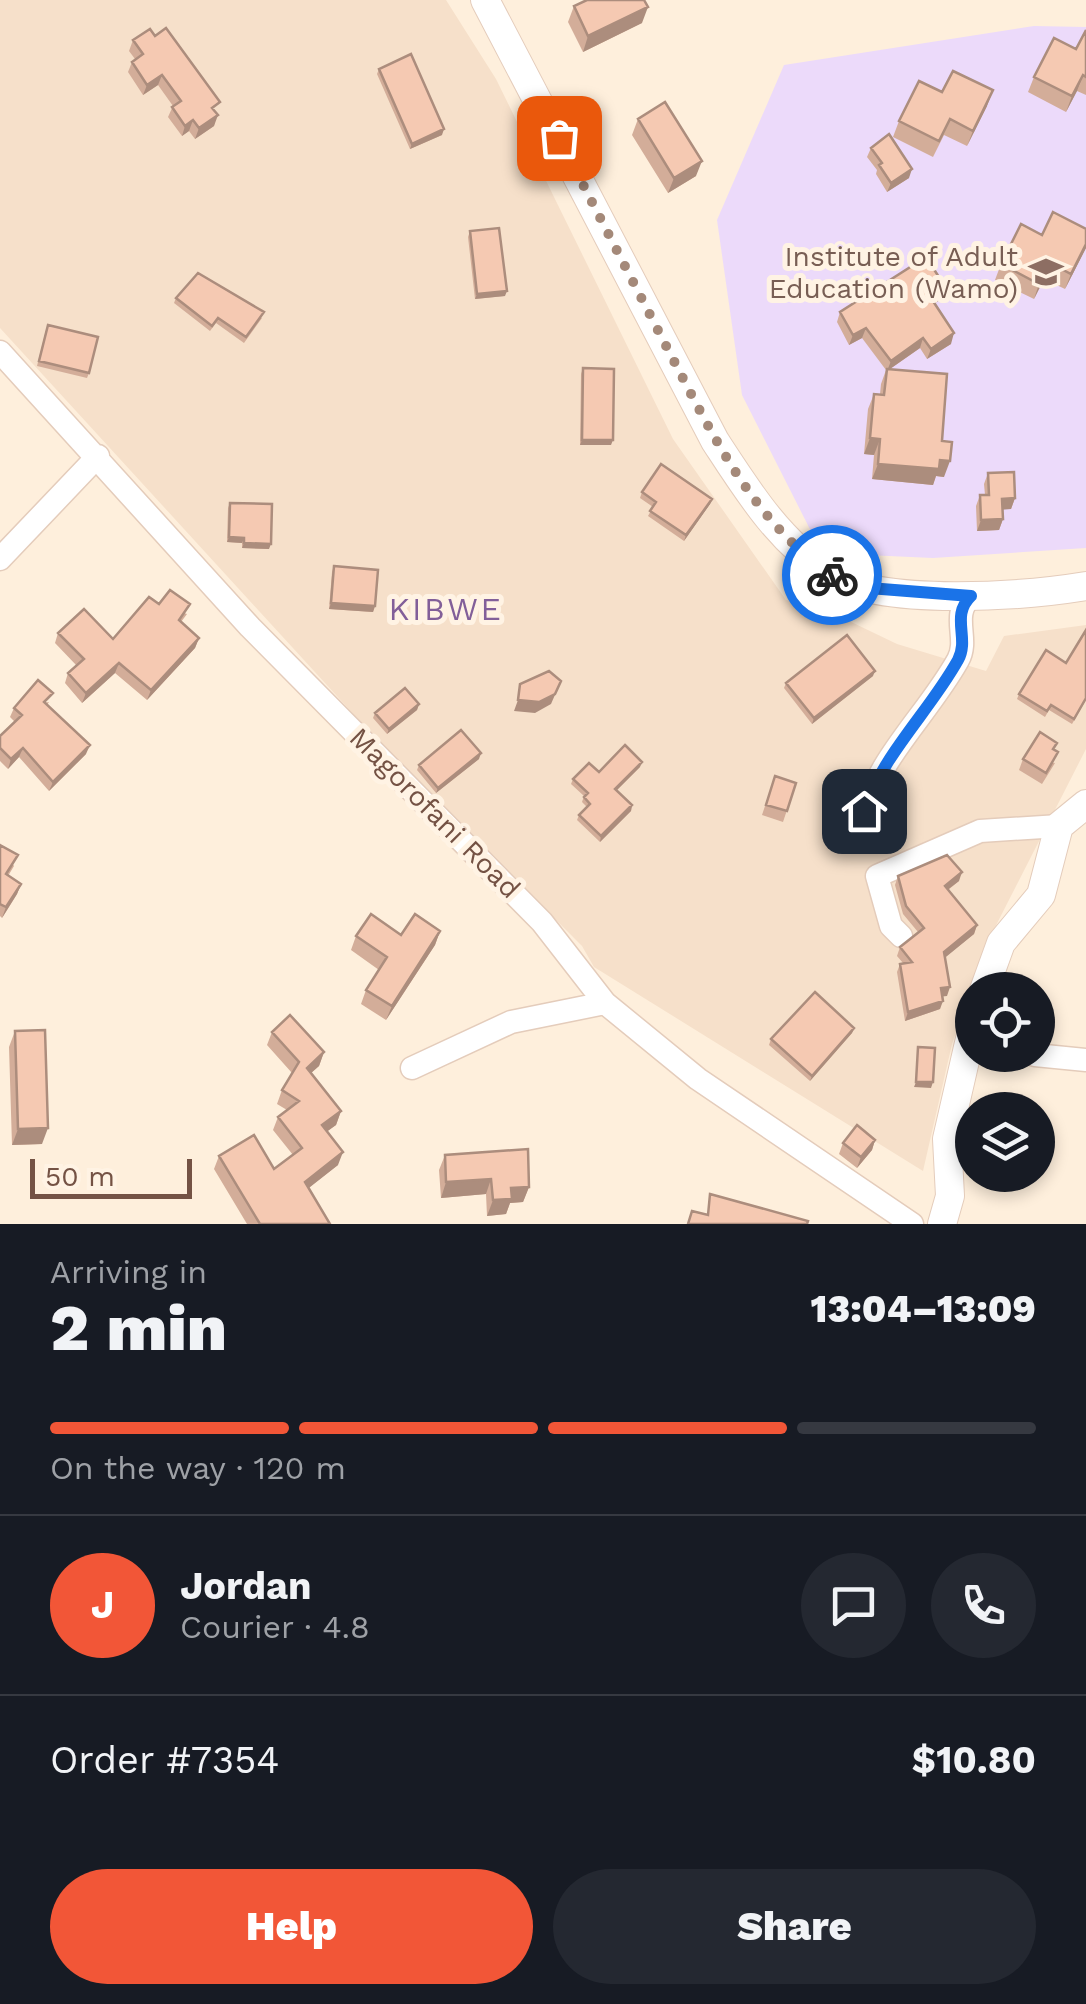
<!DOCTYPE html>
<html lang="en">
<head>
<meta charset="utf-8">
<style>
	body { margin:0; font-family:"Work Sans",sans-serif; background:#242831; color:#f1f3f6; height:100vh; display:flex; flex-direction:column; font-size:38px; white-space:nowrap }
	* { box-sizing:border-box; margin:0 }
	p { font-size:32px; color:#9ea1a6 }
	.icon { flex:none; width:55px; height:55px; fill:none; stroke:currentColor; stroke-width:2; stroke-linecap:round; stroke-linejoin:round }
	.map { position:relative; height:1224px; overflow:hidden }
	.sheet { display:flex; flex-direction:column; background:#171b24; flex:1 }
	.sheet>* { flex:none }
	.controls { position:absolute; left:955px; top:972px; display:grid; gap:20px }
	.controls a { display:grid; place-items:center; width:100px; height:100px; border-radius:50%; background:#171b24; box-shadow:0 5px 15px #0003; font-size:50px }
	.scale { position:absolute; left:30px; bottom:25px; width:162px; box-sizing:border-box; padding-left:10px; border:5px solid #745244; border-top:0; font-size:28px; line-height:35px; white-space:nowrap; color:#745244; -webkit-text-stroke:8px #fff3e4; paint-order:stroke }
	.pin { position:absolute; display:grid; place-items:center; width:85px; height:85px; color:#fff; margin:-42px; border-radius:20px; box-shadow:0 5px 15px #0006 }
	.courier { position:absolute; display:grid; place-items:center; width:100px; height:100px; margin:-50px; border:8px solid #1a73e8; border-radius:50%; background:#fff; color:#222; box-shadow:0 2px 12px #0007 }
	.headline em { font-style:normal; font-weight:800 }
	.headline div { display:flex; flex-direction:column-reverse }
	.headline { display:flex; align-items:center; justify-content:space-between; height:170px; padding:0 50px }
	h1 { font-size:65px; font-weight:800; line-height:75px }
	.bar { display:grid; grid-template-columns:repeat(4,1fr); gap:15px 10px; align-content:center; height:120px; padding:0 50px }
	.bar i { height:12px; border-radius:8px; background:#363941 }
	.bar .on { background:#f25637 }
	.bar p { grid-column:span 4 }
	.line { display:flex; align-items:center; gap:25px; padding:0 50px; border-top:2px solid #363941 }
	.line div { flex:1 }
	.round { display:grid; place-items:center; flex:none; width:105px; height:105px; border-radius:52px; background:#242831 }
	.action { display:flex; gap:20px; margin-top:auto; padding:20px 50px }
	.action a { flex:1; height:115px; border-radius:60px; background:#f25637; color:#fff; font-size:40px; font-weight:800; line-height:115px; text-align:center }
	.action a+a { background:#242831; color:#f1f3f6 }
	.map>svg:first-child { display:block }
	.residential { fill:#f6e0ca }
	.education { fill:#ecdafa }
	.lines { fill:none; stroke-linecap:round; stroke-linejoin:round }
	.minor-casing { stroke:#e4ccbb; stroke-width:25 }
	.tertiary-casing { stroke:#e4ccbb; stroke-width:30 }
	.minor { stroke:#fff; stroke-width:22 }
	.tertiary { stroke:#fff; stroke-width:28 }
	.wall { fill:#d3ad99 }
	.shaded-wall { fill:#ac8d7d }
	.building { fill:#f5c9b2; stroke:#ac8d7d; stroke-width:2.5 }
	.done { stroke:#a48979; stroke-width:10; stroke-dasharray:0 18 }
	.route { stroke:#1a73e8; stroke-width:12 }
	.labels { text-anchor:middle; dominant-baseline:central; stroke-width:10; stroke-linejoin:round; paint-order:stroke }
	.education-label { font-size:28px; fill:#785e54; stroke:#fff3e4; text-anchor:end }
	.street-label { font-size:28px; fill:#745244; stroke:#fff3e4 }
	.quarter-label { font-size:32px; letter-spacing:2.5px; fill:#825f99; stroke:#fff3e4 }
</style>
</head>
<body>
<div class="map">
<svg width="1086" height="1224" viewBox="0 0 1086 1224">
	<rect width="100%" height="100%" fill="#feefdc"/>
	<path class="residential" d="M 0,0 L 446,0 L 496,79 L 673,439 L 786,600 L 820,607 L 897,644 L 986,671 L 1004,636 L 1086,625 L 1086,749 L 986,945 L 952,1044 L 923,1171 L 594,967 L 582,946 L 379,742 L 0,328 Z"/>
	<path class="education" d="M 1034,26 L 1086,27 L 1086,548 L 933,558 L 822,553 L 742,395 L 717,220 L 784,65 Z"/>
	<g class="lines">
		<g class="minor-casing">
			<path id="minor" d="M 0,352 L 250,627 L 542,922 L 605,1003 L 698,1079 L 912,1224
				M 0,559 L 98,456
				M 864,811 C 882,754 929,712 958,660 C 970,638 950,616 971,596
				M 901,936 L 891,926 L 877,876 L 980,831 L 1059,826
				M 1035,1055 L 1086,1060
				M 412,1068 L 511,1022 L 605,1003"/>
		</g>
		<g class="tertiary-casing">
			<path id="tertiary" d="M 485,0 L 715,441 C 747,490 779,542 830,574 C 882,607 1025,596 1086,586
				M 984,990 L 1001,943 L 1041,895 L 1059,826 L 1086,804
				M 942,1224 L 950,1196 L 947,1139 L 972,1030"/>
		</g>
		<use href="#minor" class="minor"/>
		<use href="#tertiary" class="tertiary"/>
	</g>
	<path class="wall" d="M 574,6 L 642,23 L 583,52 L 568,22 Z
		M 1086,30 L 1086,95 L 1077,91 L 1066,112 L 1028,92 L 1034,77 L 1076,49 Z
		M 133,40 L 216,113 L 214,126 L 195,139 L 189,131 L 182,136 L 168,117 L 173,106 L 158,85 L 143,95 L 128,72 L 132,62 L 135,59 L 129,51 Z
		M 379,69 L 442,135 L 410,149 L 377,74 Z
		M 942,92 L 987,106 L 967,146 L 944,135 L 933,157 L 893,137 L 899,121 Z
		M 638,119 L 696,176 L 668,193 L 632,135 Z
		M 871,148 L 909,178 L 887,192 L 876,174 L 877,170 L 867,157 Z
		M 470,231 L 505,296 L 475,299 L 468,237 Z
		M 1042,235 L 1086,248 L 1065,289 L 1044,279 L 1034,299 L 995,280 L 1001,264 Z
		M 946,288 L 943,298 L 935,303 L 951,344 L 927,359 L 920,348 L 890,369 L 942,441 L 944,477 L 936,476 L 933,485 L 872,479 L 874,455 L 864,454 L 868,409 L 874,394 L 880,394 L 881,384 L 886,370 L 862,338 L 849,345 L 837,322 L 840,312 Z
		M 176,298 L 262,318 L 244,343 L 216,323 L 210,331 L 174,303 Z
		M 46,330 L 89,373 L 87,378 L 37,366 Z
		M 583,368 L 611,445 L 580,445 L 581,374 Z
		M 988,473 L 1015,498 L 1011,509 L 1003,509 L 1003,519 L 999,530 L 977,531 L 976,506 L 980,495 L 985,495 L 984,484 Z
		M 642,492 L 712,499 L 710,504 L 684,541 L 648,516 L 653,507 L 640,498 Z
		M 230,503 L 269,549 L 242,548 L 242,543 L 227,542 L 228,508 Z
		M 334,566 L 375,606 L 373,612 L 329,609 L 332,572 Z
		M 159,604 L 187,614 L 181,622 L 199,638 L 195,648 L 147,700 L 115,673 L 82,703 L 65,683 L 68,673 L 77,666 L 55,643 L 58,633 L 113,639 Z
		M 873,676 L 812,724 L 784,688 L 786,683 Z
		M 1019,694 L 1086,700 L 1072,724 L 1049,710 L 1045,717 L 1017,699 Z
		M 49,702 L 47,705 L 86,754 L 49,791 L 19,757 L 8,769 L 0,761 L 0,736 L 15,722 L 10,717 L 14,708 Z
		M 419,704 L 417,710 L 387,734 L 373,718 L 375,713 Z
		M 479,759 L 436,793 L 417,770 L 419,765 Z
		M 1023,759 L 1055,763 L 1042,784 L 1019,770 Z
		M 640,767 L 617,790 L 632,805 L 631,811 L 600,842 L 577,820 L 579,815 L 587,807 L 582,802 L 584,796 L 571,784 L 573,779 L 599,772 Z
		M 775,776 L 796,783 L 783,822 L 762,815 Z
		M 0,845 L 14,866 L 8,876 L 21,884 L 17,894 L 2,918 L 0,916 Z
		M 898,876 L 959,881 L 948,890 L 977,925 L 974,934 L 945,957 L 947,996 L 942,996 L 940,1009 L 905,1021 L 897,972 L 900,964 L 903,963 L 897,956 L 900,947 L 918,932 L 903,914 L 895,885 Z
		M 440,931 L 435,945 L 386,1020 L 361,1004 L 366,990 L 379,970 L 351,950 L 356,936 L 401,935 Z
		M 854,1028 L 852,1033 L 810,1081 L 769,1045 L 771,1039 Z
		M 15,1031 L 42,1144 L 12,1145 L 9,1047 Z
		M 272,1032 L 324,1052 L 319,1066 L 311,1073 L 341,1111 L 336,1125 L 327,1131 L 338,1165 L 308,1188 L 330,1224 L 247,1224 L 214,1169 L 219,1156 L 274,1169 L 293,1155 L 273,1130 L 278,1117 L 287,1110 L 277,1104 L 282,1090 L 292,1073 L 267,1045 Z
		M 875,1140 L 872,1150 L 857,1168 L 839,1154 L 843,1143 Z
		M 445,1155 L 529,1187 L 523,1202 L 510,1203 L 506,1214 L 487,1216 L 486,1194 L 441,1198 L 439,1170 Z"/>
	<path class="shaded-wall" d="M 648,7 L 642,23 L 583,52 L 588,36 Z
		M 162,75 L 158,85 L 143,95 L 147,85 Z
		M 1083,75 L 1077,91 L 1066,112 L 1072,96 Z
		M 993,90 L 987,106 L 967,146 L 973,131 Z
		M 218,115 L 214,126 L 195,139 L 199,128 Z
		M 193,120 L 189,131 L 182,136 L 185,126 Z
		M 444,129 L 442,135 L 410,149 L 412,144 Z
		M 702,161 L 696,176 L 668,193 L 674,178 Z
		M 912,169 L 909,178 L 887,192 L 891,183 Z
		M 1086,244 L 1086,248 L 1065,289 L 1071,274 Z
		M 1050,263 L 1044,279 L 1034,299 L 1039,284 Z
		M 946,288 L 943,298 L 927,308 L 931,298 Z
		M 507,291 L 505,296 L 475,299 L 477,294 Z
		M 866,328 L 862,338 L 849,345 L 853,335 Z
		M 954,333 L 951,344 L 927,359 L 931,349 Z
		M 923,338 L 920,348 L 887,371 L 891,361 Z
		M 870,438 L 880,439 L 874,455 L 864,454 Z
		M 582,440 L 613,440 L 611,445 L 580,445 Z
		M 940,460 L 950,461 L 944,477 L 936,476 L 933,485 L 872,479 L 878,464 Z
		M 1015,498 L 1011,509 L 999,510 L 1002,499 Z
		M 712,499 L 710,504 L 684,541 L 686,535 Z
		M 1003,519 L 999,530 L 977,531 L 981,520 Z
		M 229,537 L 244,538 L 242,543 L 227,542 Z
		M 244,543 L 271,544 L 269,549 L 242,548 Z
		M 331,603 L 375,606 L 373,612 L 329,609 Z
		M 199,638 L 195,648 L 147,700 L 151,690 Z
		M 119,663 L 115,673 L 82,703 L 86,693 Z
		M 875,671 L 873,676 L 812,724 L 814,718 Z
		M 561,681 L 551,704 L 535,713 L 514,711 L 518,700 Z
		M 419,704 L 417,710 L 387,734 L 389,729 Z
		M 90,745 L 86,754 L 49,791 L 53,782 Z
		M 23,748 L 19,757 L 8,769 L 11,759 Z
		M 481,753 L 479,759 L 436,793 L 438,788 Z
		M 642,762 L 640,767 L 613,794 L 615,789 Z
		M 632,805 L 631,811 L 600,842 L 601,836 Z
		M 962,872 L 959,881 L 942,894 L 945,886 Z
		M 21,884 L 17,894 L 2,918 L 6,907 Z
		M 977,925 L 974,934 L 941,961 L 944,952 Z
		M 440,931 L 435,945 L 386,1020 L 392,1006 Z
		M 950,987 L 947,996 L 938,997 L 941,988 Z
		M 943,1001 L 940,1009 L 905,1021 L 908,1012 Z
		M 854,1028 L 852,1033 L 810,1081 L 812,1076 Z
		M 324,1052 L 319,1066 L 302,1081 L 307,1068 Z
		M 916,1082 L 933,1082 L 931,1088 L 914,1087 Z
		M 341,1111 L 336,1125 L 317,1139 L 322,1125 Z
		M 48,1128 L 42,1144 L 12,1145 L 18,1129 Z
		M 875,1140 L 872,1150 L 857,1168 L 861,1157 Z
		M 343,1152 L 338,1165 L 300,1195 L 305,1182 Z
		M 491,1179 L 486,1194 L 441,1198 L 446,1182 Z
		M 529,1187 L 523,1202 L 510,1203 L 506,1214 L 487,1216 L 493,1200 L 511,1188 Z"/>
	<path class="building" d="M 587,0 L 644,0 L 648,7 L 588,36 L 574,6 Z
		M 166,28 L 220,102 L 212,108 L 218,115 L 199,128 L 193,120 L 185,126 L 172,107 L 181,101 L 162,75 L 147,85 L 132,62 L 143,54 L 133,40 L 150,29 L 155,36 Z
		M 1086,30 L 1086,77 L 1083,75 L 1072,96 L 1034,77 L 1054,38 L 1076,49 Z
		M 411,54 L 444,129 L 412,144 L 379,69 Z
		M 953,71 L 993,90 L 973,131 L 950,119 L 939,141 L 899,121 L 919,81 L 942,92 Z
		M 665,102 L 702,161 L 674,178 L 638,119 Z
		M 889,134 L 912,169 L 891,183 L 879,165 L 882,163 L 871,148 Z
		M 1053,212 L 1086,229 L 1086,244 L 1071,274 L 1050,263 L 1039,284 L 1001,264 L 1021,224 L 1042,235 Z
		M 499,228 L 507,291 L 477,294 L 470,231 Z
		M 926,257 L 946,288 L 931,298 L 954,333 L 931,349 L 923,338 L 891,361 L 866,328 L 853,335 L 840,312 Z
		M 198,273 L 264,312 L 246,337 L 218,318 L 212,326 L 176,298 Z
		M 48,325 L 98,337 L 89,373 L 39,361 Z
		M 583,368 L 614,369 L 613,440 L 582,440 Z
		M 887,369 L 947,374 L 942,441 L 952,442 L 950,461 L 940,460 L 939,469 L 878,464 L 880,439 L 870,438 L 874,394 L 884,395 Z
		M 661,464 L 712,499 L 686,535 L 650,511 L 656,502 L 642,492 Z
		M 1014,472 L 1015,498 L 1002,499 L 1003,519 L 981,520 L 980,495 L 989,495 L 988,473 Z
		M 230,503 L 272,504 L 271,544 L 244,543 L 244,538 L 229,537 Z
		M 334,566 L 378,570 L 375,606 L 331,603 Z
		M 170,590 L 190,604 L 179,620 L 199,638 L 151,690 L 119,663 L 86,693 L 68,673 L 84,659 L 58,633 L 84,609 L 113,639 L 149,597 L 159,604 Z
		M 1086,630 L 1086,698 L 1074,719 L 1051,705 L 1047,711 L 1019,694 L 1046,650 L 1066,663 Z
		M 847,635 L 875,671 L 814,718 L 786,683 Z
		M 549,671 L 561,681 L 555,694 L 539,702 L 518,700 L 520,684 Z
		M 38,680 L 53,693 L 44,702 L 90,745 L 53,782 L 23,748 L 11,759 L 0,748 L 0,736 L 22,715 L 14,708 Z
		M 405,688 L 419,704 L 389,729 L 375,713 Z
		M 461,730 L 481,753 L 438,788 L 419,765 Z
		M 1040,732 L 1057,743 L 1053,749 L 1058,752 L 1046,773 L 1023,759 Z
		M 625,745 L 642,762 L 615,789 L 632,805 L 601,836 L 579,815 L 590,804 L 584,797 L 588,793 L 573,779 L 589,763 L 599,772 Z
		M 775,776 L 796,783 L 787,811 L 766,805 Z
		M 0,845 L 18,855 L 6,874 L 21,884 L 6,907 L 0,904 Z
		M 947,855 L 962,872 L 945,886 L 977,925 L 944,952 L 950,987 L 941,988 L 943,1001 L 908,1012 L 900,964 L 912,962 L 900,947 L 924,928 L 906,906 L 898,876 Z
		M 371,914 L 401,935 L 415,914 L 440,931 L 392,1006 L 366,990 L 387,957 L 356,936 Z
		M 815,992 L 854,1028 L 812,1076 L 771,1039 Z
		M 290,1015 L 324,1052 L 307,1068 L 341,1111 L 322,1125 L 343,1152 L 305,1182 L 330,1224 L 260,1224 L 219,1156 L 254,1135 L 274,1169 L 302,1148 L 278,1117 L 299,1101 L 282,1090 L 299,1062 L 272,1032 Z
		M 45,1030 L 48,1128 L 18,1129 L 15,1031 Z
		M 918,1047 L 935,1048 L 933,1082 L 916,1082 Z
		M 857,1125 L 875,1140 L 861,1157 L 843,1143 Z
		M 528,1149 L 529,1187 L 511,1188 L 512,1199 L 493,1200 L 491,1179 L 446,1182 L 445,1155 Z
		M 710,1194 L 808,1221 L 807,1224 L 688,1224 L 692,1211 L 708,1215 Z"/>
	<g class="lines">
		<path class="done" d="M 559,138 C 594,206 629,274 664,342 C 709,427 750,520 832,575"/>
		<path class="route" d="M 832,575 L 869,588 L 971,596 C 950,616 970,638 958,660 C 929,712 883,754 864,811"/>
	</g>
	<defs>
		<g id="university-bare" transform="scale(2.7)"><path d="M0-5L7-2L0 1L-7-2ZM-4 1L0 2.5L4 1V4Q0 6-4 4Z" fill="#8d6e63" stroke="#fff3e4" stroke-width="2.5" paint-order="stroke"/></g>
	</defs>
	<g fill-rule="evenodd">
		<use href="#university-bare" x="1046" y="272"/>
	</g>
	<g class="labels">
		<g class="education-label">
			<text x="1018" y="256">Institute of Adult<tspan x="1018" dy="32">Education (Wamo)</tspan></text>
		</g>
		<g class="street-label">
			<text transform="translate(435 813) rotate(45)">Magorofani Road</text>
		</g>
		<g class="quarter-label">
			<text x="446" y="609">KIBWE</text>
		</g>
	</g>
</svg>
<div class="controls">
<a><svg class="icon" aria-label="locate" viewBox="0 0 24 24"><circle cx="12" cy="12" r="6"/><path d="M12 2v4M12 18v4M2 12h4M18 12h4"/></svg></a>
<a><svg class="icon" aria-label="layers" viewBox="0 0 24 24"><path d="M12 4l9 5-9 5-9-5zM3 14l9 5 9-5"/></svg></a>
</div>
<div class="scale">50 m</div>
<div class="pin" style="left:559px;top:138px;background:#ea580c"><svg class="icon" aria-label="bag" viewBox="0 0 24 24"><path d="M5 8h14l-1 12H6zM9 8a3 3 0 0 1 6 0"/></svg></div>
<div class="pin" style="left:864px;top:811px;background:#1f2937"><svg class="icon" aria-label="home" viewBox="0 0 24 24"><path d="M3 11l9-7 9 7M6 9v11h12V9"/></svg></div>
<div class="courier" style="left:832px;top:575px"><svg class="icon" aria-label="bike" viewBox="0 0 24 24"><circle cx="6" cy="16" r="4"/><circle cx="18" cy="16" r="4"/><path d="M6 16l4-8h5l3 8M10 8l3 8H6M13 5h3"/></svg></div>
</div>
<section class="sheet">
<div class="headline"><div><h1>2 min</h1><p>Arriving in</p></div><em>13:04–13:09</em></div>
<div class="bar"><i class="on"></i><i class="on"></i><i class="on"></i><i></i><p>On the way · 120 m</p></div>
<div class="line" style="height:180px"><b class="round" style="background:#f25637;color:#fff">J</b><div><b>Jordan</b><p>Courier · 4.8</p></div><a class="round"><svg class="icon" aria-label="chat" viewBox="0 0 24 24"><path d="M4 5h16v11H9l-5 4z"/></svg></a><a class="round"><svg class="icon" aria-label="phone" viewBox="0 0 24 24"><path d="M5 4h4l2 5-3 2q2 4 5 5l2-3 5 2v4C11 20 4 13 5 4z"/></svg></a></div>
<div class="line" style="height:130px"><div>Order #7354</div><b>$10.80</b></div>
<div class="action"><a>Help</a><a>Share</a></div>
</section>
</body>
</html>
